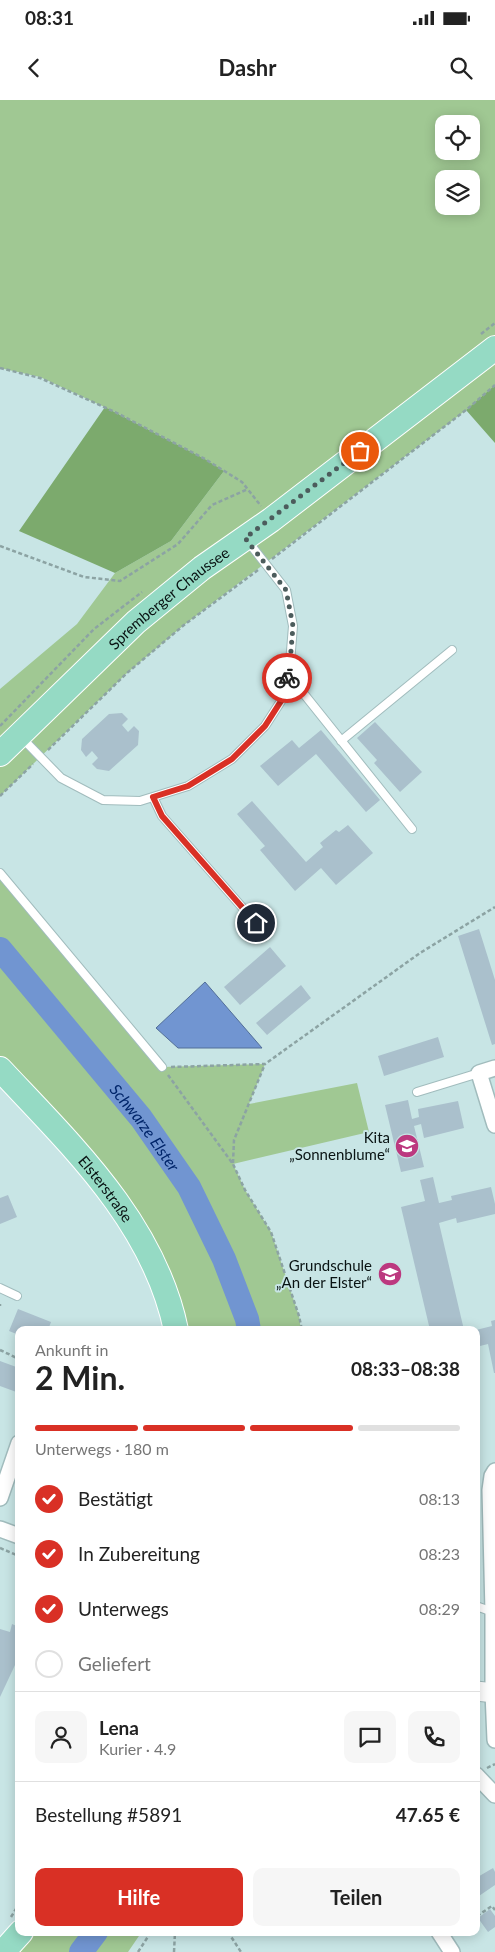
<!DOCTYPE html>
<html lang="de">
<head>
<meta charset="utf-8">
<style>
	body { margin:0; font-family:Lato,sans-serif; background:#f6f6f6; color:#222; height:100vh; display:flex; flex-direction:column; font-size:19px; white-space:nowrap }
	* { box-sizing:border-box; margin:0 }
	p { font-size:16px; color:#767676 }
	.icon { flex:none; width:28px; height:28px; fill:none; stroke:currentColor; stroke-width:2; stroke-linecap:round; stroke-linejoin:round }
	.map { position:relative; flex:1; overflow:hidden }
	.drawer { position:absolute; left:15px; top:1226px; width:465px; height:610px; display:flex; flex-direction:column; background:#fff; border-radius:10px; box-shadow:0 2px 12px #0003 }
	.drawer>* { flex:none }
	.tools { position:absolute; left:435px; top:15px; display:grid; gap:10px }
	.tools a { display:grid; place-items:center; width:45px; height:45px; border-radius:10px; background:#fff; box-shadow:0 2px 12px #0003; font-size:25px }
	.pin { position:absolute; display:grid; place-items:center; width:42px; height:42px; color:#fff; margin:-21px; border:2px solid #fff; border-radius:50%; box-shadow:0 1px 5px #0007 }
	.courier { position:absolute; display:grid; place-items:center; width:50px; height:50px; margin:-25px; border:4px solid #d93025; border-radius:50%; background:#fff; color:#222; box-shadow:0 1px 6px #0007 }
	.overview em { font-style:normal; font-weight:700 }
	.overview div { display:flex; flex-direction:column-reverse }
	.overview { display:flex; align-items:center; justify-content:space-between; height:85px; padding:0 20px }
	h1 { font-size:32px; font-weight:700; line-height:38px }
	.bar { display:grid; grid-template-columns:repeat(4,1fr); gap:8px 5px; align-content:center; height:60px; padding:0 20px }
	.bar i { height:6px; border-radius:4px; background:#e0e0e0 }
	.bar .selected { background:#d93025 }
	.bar p { grid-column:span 4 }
	.line { display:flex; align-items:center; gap:12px; padding:0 20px; border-top:1px solid #e0e0e0 }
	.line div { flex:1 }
	.round { display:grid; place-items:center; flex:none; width:52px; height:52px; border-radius:10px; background:#f6f6f6 }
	ol { padding:0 20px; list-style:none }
	li { display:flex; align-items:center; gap:15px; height:55px }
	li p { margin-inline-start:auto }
	li .icon { padding:5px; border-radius:50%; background:#d93025; color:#fff; stroke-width:4 }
	li:last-child { color:#767676 }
	li i { width:28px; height:28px; border:2px solid #e0e0e0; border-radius:50% }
	.cta { display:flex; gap:10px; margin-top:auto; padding:10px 20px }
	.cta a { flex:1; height:58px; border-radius:10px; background:#d93025; color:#fff; font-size:20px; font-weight:700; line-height:58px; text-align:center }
	.cta a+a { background:#f6f6f6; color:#222 }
	.status { display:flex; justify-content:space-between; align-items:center; height:35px; padding:0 25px; background:#fff; direction:ltr }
	.status svg { height:14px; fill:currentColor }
	header { display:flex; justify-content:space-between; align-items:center; height:65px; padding:0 20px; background:#fff; font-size:22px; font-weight:700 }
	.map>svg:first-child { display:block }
	.green { fill:#a0c893; fill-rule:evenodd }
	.forest { fill:#7caa6d }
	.water { fill:#7195d1; stroke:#526e98 }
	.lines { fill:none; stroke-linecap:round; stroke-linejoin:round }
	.river { stroke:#7195d1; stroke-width:24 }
	.building { fill:#aac0cc }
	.service-casing { stroke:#a1bcbd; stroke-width:10 }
	.minor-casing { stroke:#a1bcbd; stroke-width:18 }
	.tertiary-casing { stroke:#a1bcbd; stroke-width:21 }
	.primary-casing { stroke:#fff; stroke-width:26 }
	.path { stroke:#8ca3a3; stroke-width:2.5; stroke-dasharray:4 2.5; stroke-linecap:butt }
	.service { stroke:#fff; stroke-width:8 }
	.minor { stroke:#fff; stroke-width:15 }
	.tertiary { stroke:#fff; stroke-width:19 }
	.primary { stroke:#95dac4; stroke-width:24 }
	.done { stroke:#4c5c5c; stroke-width:5; stroke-dasharray:0 9 }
	.route { stroke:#d93025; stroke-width:6 }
	.labels { text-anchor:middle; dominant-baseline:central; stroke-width:4; stroke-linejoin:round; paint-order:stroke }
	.street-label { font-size:15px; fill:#091313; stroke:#c8e5e5 }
	.poi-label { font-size:15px; fill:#091313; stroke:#c8e5e5; text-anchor:end }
	.water-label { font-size:16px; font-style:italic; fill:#00256a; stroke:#c8e5e5 }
</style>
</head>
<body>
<div class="status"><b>08:31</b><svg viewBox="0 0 49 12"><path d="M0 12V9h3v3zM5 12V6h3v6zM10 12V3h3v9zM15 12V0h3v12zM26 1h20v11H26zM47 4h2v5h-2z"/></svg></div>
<header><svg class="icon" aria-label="back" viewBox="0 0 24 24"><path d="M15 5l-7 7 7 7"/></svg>Dashr<svg class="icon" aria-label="search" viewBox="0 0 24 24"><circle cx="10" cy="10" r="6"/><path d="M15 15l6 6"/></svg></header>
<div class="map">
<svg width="495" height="1852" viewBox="0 0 495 1852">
	<rect width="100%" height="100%" fill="#c8e5e5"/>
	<path class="green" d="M 0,0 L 495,0 L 495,245 L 270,418 L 0,652 L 0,589 L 77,524 L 115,473 L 171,441 L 224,371 L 205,359 L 115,312 L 40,277 L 0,268 ZM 444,24 L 471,24 L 471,51 L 444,51 ZM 444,79 L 471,79 L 471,106 L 444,106 Z
		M 495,250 L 495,285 L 466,310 L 184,525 L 127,573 L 0,696 L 0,656 L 82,577 Z
		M 0,773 L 162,967 L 265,964 L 249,1004 L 357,983 L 369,1032 L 233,1064 L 245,1090 L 271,1132 L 299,1216 L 301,1230 L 177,1230 L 160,1178 L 0,967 Z
		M 32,1833 L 141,1833 L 128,1852 L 17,1852 Z"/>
	<path class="forest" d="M 495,285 L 495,343 L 466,310 Z
		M 105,307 L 205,359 L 224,371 L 171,441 L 115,473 L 19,431 Z"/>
	<path class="water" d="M 205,882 L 262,948 L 178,948 L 156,928 Z"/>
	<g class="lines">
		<g class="river">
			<path id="s1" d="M 0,849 L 141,1018 L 189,1087 L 224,1159 L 247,1219 L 249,1230"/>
			<path d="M 81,1852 L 96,1832"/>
		</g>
	</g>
	<path class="building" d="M 122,613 L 128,619 L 122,625 L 128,632 L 134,626 L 139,631 L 138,645 L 109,671 L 97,669 L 92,664 L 98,658 L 92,651 L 86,657 L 81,650 L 82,639 L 109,614 Z
		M 375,622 L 422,672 L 400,692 L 374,663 L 377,660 L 357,638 Z
		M 321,630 L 380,700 L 366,712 L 316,654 L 278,686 L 260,666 L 292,640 L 299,648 Z
		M 252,701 L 306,762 L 323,747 L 320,743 L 336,730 L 339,732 L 348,725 L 373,753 L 336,785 L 321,768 L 295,791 L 260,750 L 265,746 L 237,714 Z
		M 263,825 L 270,833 L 259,842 L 253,834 Z
		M 479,829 L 495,880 L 495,944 L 492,945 L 458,836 Z
		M 270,847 L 286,866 L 240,905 L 224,887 Z
		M 301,885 L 311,898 L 267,935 L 256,923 Z
		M 438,937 L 444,957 L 384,976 L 378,956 Z
		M 408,1000 L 412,1019 L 419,1017 L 418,1009 L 458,1001 L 464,1028 L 424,1038 L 421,1024 L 414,1026 L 424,1067 L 401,1072 L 385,1005 Z
		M 433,1077 L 439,1103 L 452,1100 L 451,1096 L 491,1087 L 495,1104 L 495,1114 L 457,1123 L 456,1118 L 439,1123 L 464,1230 L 430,1230 L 401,1107 L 425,1101 L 420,1080 Z
		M 8,1095 L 17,1117 L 0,1124 L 0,1098 Z
		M 18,1209 L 51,1222 L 48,1230 L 19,1230 L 19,1235 L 9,1231 Z
		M 495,1220 L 495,1273 L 494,1273 L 488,1244 L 476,1247 L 476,1230 L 492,1226 L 491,1221 Z
		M 0,1261 L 19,1268 L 19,1293 L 0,1286 Z
		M 12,1524 L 19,1527 L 19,1565 L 15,1565 L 0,1597 L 0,1529 L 10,1532 Z
		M 493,1768 L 495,1772 L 495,1785 L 476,1798 L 476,1778 Z
		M 490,1809 L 495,1816 L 495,1827 L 488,1832 L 478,1818 Z"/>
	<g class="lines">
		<g class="service-casing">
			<path id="service" d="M 288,574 L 412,729
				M 22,638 L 61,678 L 103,700 L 140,701 L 188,686 L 232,659 L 265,626 L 283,598 L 290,563 L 293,526 L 286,490 L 246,439
				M 341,641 L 452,550
				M 153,697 L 162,716 L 256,823
				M 0,773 L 162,967
				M 417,992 L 479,973
				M 0,1188 L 17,1196
				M 476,1506 L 493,1512"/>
		</g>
		<g class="minor-casing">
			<path id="minor" d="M 495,968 L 479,973 L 495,1025
				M 495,1371 L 492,1376 L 490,1390 L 493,1512 L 493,1593 L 495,1640
				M 0,1398 L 19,1343
				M 0,1429 L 19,1436
				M 476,1675 L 495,1695
				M 439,1832 L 452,1852"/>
		</g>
		<g class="tertiary-casing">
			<path id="tertiary" d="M 476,1591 L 495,1593"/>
		</g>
		<g class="primary-casing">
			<g id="primary">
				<path id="s2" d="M 0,654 L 136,522 L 202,468 L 271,420 L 495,248"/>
				<path id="s3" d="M 0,969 C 71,1045 154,1123 176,1230"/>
				<path d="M 3,1852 L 21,1832"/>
			</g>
		</g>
		<path class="path" d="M 481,234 L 495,223
			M 0,268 L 40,278 L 115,312 L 205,359 L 242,382 L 261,406
			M 0,446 L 84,477 L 120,481 L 178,444 L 212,405 L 248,389
			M 272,459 L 466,310 L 495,285
			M 0,626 L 94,529 L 142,492
			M 48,650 L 127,573 L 184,525 L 258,470
			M 0,696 L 33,664
			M 171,967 L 265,964 L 420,853 L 495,807
			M 168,975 L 233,1064 L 245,1090 L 271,1132 L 299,1216 L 302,1230
			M 233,1063 L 234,1040 L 265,964
			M 0,1204 L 0,1206
			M 0,1250 L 19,1259
			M 0,1448 L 19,1456
			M 487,1668 L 495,1664
			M 477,1816 L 492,1806 L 495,1810
			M 11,1817 L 19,1804
			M 228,1832 L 241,1852
			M 138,1852 L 151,1832
			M 174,1852 L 175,1832"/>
		<use href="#service" class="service"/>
		<use href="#minor" class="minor"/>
		<use href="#tertiary" class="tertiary"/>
		<use href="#primary" class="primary"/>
	</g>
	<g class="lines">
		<path class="done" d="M 287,578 L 290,563 L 293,526 L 286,490 L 245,438 L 360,351"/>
		<path class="route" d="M 256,823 L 162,716 L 153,697 L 188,686 L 232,659 L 265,626 L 283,598 L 287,578"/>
	</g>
	<defs>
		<g id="school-disc" transform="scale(1.25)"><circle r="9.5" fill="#bc387f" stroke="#c8e5e5"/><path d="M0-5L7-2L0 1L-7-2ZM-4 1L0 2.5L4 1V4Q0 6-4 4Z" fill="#fff"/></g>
	</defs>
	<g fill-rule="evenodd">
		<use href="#school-disc" x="407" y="1046"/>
		<use href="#school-disc" x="390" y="1174"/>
	</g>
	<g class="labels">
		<g class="street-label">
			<text stroke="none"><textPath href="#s2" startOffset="230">Spremberger Chaussee</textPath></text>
			<text stroke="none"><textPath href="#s3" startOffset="160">Elsterstraße</textPath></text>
		</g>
		<g class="poi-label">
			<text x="390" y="1037">Kita<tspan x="390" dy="17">„Sonnenblume“</tspan></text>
			<text x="372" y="1165">Grundschule<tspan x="372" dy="17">„An der Elster“</tspan></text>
		</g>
		<g class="water-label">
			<text stroke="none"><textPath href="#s1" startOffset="230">Schwarze Elster</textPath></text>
		</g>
	</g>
</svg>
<div class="tools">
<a><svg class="icon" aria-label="locate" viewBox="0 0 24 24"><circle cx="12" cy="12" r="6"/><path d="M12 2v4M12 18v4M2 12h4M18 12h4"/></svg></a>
<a><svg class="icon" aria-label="layers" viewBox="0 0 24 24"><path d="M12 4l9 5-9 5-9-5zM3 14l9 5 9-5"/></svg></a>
</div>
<div class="pin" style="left:360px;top:351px;background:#ea580c"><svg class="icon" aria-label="bag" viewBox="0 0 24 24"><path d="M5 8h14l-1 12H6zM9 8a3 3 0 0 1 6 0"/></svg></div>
<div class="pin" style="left:256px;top:823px;background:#1f2937"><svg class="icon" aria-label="home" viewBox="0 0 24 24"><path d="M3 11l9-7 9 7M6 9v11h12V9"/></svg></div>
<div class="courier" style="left:287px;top:578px"><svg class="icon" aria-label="bike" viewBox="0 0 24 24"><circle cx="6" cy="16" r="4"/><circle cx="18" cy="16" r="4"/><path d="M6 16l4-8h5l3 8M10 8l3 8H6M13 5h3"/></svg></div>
<section class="drawer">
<div class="overview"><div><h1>2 Min.</h1><p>Ankunft in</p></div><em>08:33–08:38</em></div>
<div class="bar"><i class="selected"></i><i class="selected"></i><i class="selected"></i><i></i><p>Unterwegs · 180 m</p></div>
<ol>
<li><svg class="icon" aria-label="check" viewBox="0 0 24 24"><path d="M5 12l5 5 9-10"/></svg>Bestätigt<p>08:13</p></li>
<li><svg class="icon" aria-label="check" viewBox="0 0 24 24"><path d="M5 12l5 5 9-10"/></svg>In Zubereitung<p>08:23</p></li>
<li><svg class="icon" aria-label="check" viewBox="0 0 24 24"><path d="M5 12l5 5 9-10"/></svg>Unterwegs<p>08:29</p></li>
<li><i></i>Geliefert</li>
</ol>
<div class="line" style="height:90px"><a class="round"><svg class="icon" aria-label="person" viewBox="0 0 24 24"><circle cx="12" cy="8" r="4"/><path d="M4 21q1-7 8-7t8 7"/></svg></a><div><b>Lena</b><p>Kurier · 4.9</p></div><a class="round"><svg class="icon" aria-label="chat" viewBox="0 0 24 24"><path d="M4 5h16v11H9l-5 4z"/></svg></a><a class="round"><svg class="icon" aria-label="phone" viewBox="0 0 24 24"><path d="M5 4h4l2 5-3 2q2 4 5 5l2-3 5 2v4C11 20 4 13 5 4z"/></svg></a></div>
<div class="line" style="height:65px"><div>Bestellung #5891</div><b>47.65 €</b></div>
<div class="cta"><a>Hilfe</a><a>Teilen</a></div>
</section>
</div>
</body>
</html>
